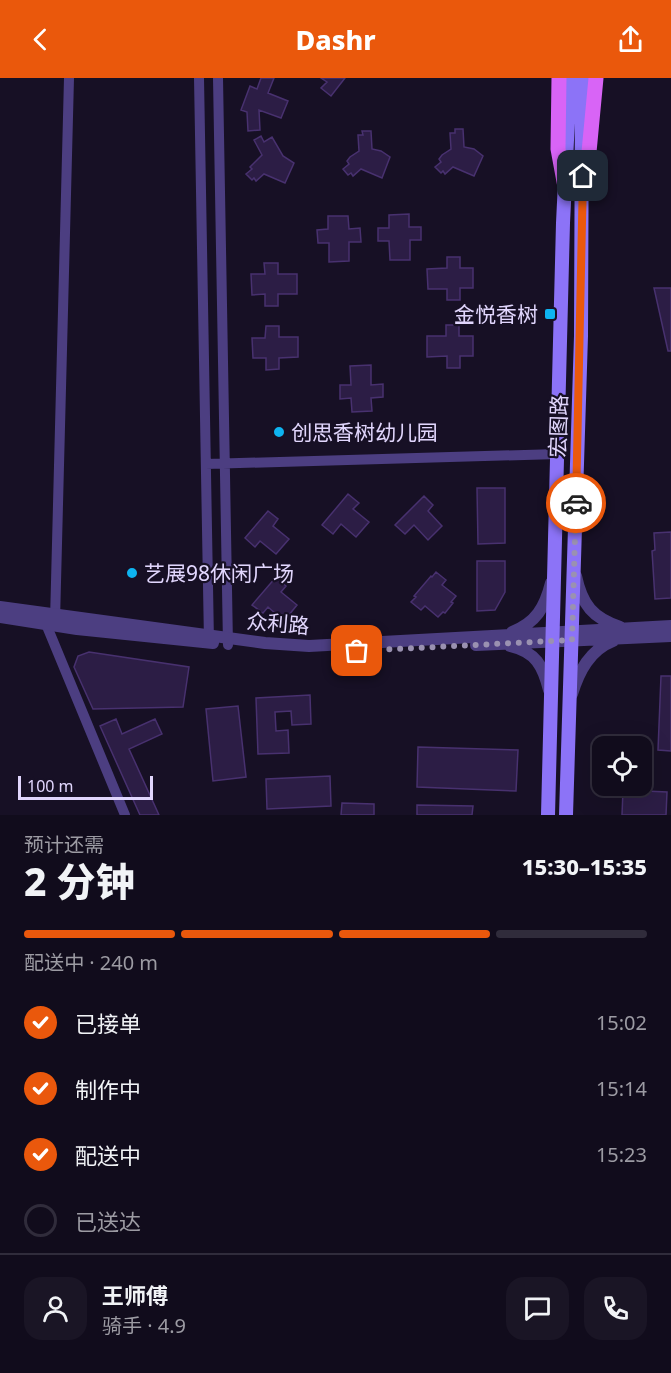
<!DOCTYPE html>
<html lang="zh">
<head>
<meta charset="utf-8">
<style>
	body { margin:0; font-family:"Noto Sans","Noto Sans SC",sans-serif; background:#1a1525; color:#f1f3f6; height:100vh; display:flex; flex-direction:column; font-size:22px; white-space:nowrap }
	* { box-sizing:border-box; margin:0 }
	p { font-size:20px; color:#9c9ba3 }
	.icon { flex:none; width:33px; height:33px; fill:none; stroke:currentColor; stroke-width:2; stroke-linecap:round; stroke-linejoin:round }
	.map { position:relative; height:737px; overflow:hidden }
	.side { display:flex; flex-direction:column; background:#110c1c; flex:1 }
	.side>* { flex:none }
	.fabs { position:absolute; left:592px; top:658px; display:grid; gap:12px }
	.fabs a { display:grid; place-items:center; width:60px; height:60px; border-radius:12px; background:#110c1c; box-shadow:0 6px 24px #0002,0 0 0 2px #302c3b; font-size:30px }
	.scale { position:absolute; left:18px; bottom:15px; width:135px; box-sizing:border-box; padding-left:6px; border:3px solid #e1d6fd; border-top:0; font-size:16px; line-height:21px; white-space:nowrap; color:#e1d6fd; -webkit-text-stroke:4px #171025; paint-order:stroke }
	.pin { position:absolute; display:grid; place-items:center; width:51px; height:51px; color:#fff; margin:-26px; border-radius:12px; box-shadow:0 3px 9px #0006 }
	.courier { position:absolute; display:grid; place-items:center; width:60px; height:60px; margin:-30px; border:4px solid #ea580c; border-radius:50%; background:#fff; color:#222; box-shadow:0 2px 8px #0007 }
	.overview em { font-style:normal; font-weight:800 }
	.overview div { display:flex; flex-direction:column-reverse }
	.overview { display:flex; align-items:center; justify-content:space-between; height:102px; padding:0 24px }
	h1 { font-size:39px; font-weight:800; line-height:45px }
	.bar { display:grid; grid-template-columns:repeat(4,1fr); gap:9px 6px; align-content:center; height:72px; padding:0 24px }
	.bar i { height:8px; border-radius:4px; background:#302c3b }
	.bar .selected { background:#ea580c }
	.bar p { grid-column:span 4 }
	.line { display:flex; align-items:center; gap:15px; padding:0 24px; border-top:2px solid #302c3b }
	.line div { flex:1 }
	.round { display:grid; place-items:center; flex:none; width:63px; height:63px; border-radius:18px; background:#1a1525 }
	ol { padding:0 24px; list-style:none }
	li { display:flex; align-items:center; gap:18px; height:66px }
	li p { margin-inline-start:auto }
	li .icon { padding:6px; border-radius:50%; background:#ea580c; color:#fff; stroke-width:4 }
	li:last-child { color:#9c9ba3 }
	li i { width:33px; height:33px; border:3px solid #302c3b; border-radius:50% }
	header { display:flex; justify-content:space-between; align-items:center; height:78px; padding:0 24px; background:#ea580c; color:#fff; font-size:27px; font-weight:800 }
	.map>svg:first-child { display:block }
	.building { fill:#2c1d45; stroke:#48316f; stroke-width:1.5 }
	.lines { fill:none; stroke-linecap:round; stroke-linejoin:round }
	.minor { stroke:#4c3e81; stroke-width:10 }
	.tertiary { stroke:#4c3e81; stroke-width:12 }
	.secondary { stroke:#8c73f7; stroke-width:14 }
	.primary { stroke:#d864f6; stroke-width:15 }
	.done { stroke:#9a91b1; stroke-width:6; stroke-dasharray:0 10.8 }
	.route { stroke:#ea580c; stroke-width:8 }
	.poi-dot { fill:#0eb4f1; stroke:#171025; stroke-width:2 }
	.labels { text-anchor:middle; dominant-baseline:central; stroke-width:4.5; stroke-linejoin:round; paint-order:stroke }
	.poi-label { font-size:21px; fill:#e1d6fd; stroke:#171025; text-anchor:start }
	.street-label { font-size:21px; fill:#e1d6fd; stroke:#171025 }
</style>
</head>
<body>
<header><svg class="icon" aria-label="back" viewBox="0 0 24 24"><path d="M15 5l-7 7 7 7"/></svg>Dashr<svg class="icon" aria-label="share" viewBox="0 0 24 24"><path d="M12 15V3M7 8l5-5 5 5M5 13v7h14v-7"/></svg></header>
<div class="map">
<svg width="671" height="737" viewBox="0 0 671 737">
	<rect width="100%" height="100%" fill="#171025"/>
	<path class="building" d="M 261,0 L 274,0 L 268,15 L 288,23 L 281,40 L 259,32 L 260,52 L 248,53 L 247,34 L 241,32 L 250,8 L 257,11 Z
		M 321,0 L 345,0 L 331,18 L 321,10 L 327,4 Z
		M 455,51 L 463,51 L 464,69 L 474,71 L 483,78 L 474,98 L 453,89 L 445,96 L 443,93 L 441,95 L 435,89 L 441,84 L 439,81 L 442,77 L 451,71 L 450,55 L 455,55 Z
		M 362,53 L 371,53 L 372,71 L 381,73 L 390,79 L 382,100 L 361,91 L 353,98 L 351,95 L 348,97 L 343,91 L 349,86 L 347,83 L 350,79 L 359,73 L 358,57 L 363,57 Z
		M 261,58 L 264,64 L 272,59 L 283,78 L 294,85 L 285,105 L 264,96 L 256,103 L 254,100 L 252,102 L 246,96 L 252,91 L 250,89 L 262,77 L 254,62 Z
		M 409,136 L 409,149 L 421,149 L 421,162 L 410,162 L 410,182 L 390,182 L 389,163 L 378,163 L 378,150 L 389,150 L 389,137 Z
		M 328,138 L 348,138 L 349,151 L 360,150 L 361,164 L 349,164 L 349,183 L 329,184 L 329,165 L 318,165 L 317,152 L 328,151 Z
		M 447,179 L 460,179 L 460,190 L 473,190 L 473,210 L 460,210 L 460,222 L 447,222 L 447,211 L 428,211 L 427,191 L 447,190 Z
		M 264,185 L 278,185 L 278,196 L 297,196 L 297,216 L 278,216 L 278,228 L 265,228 L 265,216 L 252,217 L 251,196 L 265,196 Z
		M 654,210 L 671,210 L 671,273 L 668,273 Z
		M 446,247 L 459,247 L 459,258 L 473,258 L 473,278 L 460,278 L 460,290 L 447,290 L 447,278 L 427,279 L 427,258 L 446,258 Z
		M 266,248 L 279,248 L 279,259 L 298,259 L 298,279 L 279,280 L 279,291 L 266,292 L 266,280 L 253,280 L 252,260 L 265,260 Z
		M 371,287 L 371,307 L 383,306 L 383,319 L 371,320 L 372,333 L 352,334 L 351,320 L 340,321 L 340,307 L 351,307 L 350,288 Z
		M 477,410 L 505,410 L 505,465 L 478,466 Z
		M 348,416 L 359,425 L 353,431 L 369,444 L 356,459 L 341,446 L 333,456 L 322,447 Z
		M 424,418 L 433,427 L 428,433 L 442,448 L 428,462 L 414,447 L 405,456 L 395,447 Z
		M 268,433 L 278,441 L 273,448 L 289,461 L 276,476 L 260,463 L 255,469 L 245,460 Z
		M 671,454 L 671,520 L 655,521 L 652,473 L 655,472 L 654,455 Z
		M 477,483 L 505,483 L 505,514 L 495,532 L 477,533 Z
		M 436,494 L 446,502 L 442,507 L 456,518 L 451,524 L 453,525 L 445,535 L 443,534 L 438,539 L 425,528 L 421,532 L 411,524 L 416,519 L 414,518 L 431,498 L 432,499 Z
		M 276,499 L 286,508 L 281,514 L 297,527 L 284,543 L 268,529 L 263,535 L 252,527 Z
		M 89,574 L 189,589 L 183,629 L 93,631 L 74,589 L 78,578 Z
		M 661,598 L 671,598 L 671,673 L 658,672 Z
		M 310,617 L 311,646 L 292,647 L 291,633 L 275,634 L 276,653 L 288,652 L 289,675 L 258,676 L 256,620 Z
		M 238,628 L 246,699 L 213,703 L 206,631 Z
		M 116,641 L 122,656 L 155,641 L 162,656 L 129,671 L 159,737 L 140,737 L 100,648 Z
		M 418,669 L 518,672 L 516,713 L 417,709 Z
		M 330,698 L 331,728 L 267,731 L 266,701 Z
		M 623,712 L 667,714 L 666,737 L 622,737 Z
		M 342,725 L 374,726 L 374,737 L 341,737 Z
		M 417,727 L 473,728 L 472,737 L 417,737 Z"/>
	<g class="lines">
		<path class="minor" d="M 199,0 L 209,564
			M 218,0 L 228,567
			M 206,386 L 558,376
			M 55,543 L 69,0
			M 46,546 L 125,737"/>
		<path class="tertiary" d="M 576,498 C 582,527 593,540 620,549
			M 0,529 L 265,565 L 309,568 L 671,548
			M 0,539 L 77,551 L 213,565
			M 512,554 C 536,545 545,529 551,505
			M 476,567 L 671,558
			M 510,568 C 536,574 543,588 549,612
			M 572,616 C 579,593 590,572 613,563"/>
		<path class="secondary" d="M 548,737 L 563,145 L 570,0
			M 566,737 L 581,258 L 582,0"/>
		<path class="primary" d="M 559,0 L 558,71 L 565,109
			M 583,98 L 589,74 L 596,0"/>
	</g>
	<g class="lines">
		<path class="done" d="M 357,573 L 572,562 L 576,425"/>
		<path class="route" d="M 576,425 L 583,98"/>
	</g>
	<g class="poi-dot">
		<rect x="544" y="230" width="12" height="12" rx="3"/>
		<circle cx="279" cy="354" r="6"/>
		<circle cx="132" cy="495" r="6"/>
	</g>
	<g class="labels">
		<g class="poi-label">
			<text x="538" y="236" text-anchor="end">金悦香树</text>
			<text x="291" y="354">创思香树幼儿园</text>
			<text x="144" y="495">艺展98休闲广场</text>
		</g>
		<g class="street-label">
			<text transform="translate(558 348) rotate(-88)">宏图路</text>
			<text transform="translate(278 545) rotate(5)">众利路</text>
		</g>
	</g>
</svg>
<div class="fabs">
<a><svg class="icon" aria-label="locate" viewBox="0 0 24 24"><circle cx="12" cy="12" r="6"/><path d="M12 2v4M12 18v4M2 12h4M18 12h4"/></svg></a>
</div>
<div class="scale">100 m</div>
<div class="pin" style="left:357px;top:573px;background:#ea580c"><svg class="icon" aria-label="bag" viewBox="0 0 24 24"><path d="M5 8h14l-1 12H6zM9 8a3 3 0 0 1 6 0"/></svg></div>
<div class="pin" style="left:583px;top:98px;background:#1f2937"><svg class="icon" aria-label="home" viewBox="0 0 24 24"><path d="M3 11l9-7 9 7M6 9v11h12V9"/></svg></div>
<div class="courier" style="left:576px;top:425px"><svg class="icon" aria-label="car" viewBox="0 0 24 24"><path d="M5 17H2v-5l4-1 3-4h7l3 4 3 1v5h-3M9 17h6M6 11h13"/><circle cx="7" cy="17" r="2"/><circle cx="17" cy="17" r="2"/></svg></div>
</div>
<section class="side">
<div class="overview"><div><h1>2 分钟</h1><p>预计还需</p></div><em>15:30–15:35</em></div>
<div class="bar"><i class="selected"></i><i class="selected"></i><i class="selected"></i><i></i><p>配送中 · 240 m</p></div>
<ol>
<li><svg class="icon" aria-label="check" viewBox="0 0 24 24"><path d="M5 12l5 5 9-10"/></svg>已接单<p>15:02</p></li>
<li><svg class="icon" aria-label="check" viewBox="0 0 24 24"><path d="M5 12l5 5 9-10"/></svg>制作中<p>15:14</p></li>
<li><svg class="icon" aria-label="check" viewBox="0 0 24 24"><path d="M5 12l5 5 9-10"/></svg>配送中<p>15:23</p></li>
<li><i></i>已送达</li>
</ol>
<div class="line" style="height:108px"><a class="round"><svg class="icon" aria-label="person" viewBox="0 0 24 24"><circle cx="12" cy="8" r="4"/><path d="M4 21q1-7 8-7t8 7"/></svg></a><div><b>王师傅</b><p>骑手 · 4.9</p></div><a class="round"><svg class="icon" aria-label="chat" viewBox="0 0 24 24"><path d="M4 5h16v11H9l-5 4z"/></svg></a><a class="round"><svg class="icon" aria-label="phone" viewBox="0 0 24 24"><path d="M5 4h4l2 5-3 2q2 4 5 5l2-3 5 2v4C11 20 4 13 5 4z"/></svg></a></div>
</section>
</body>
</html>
